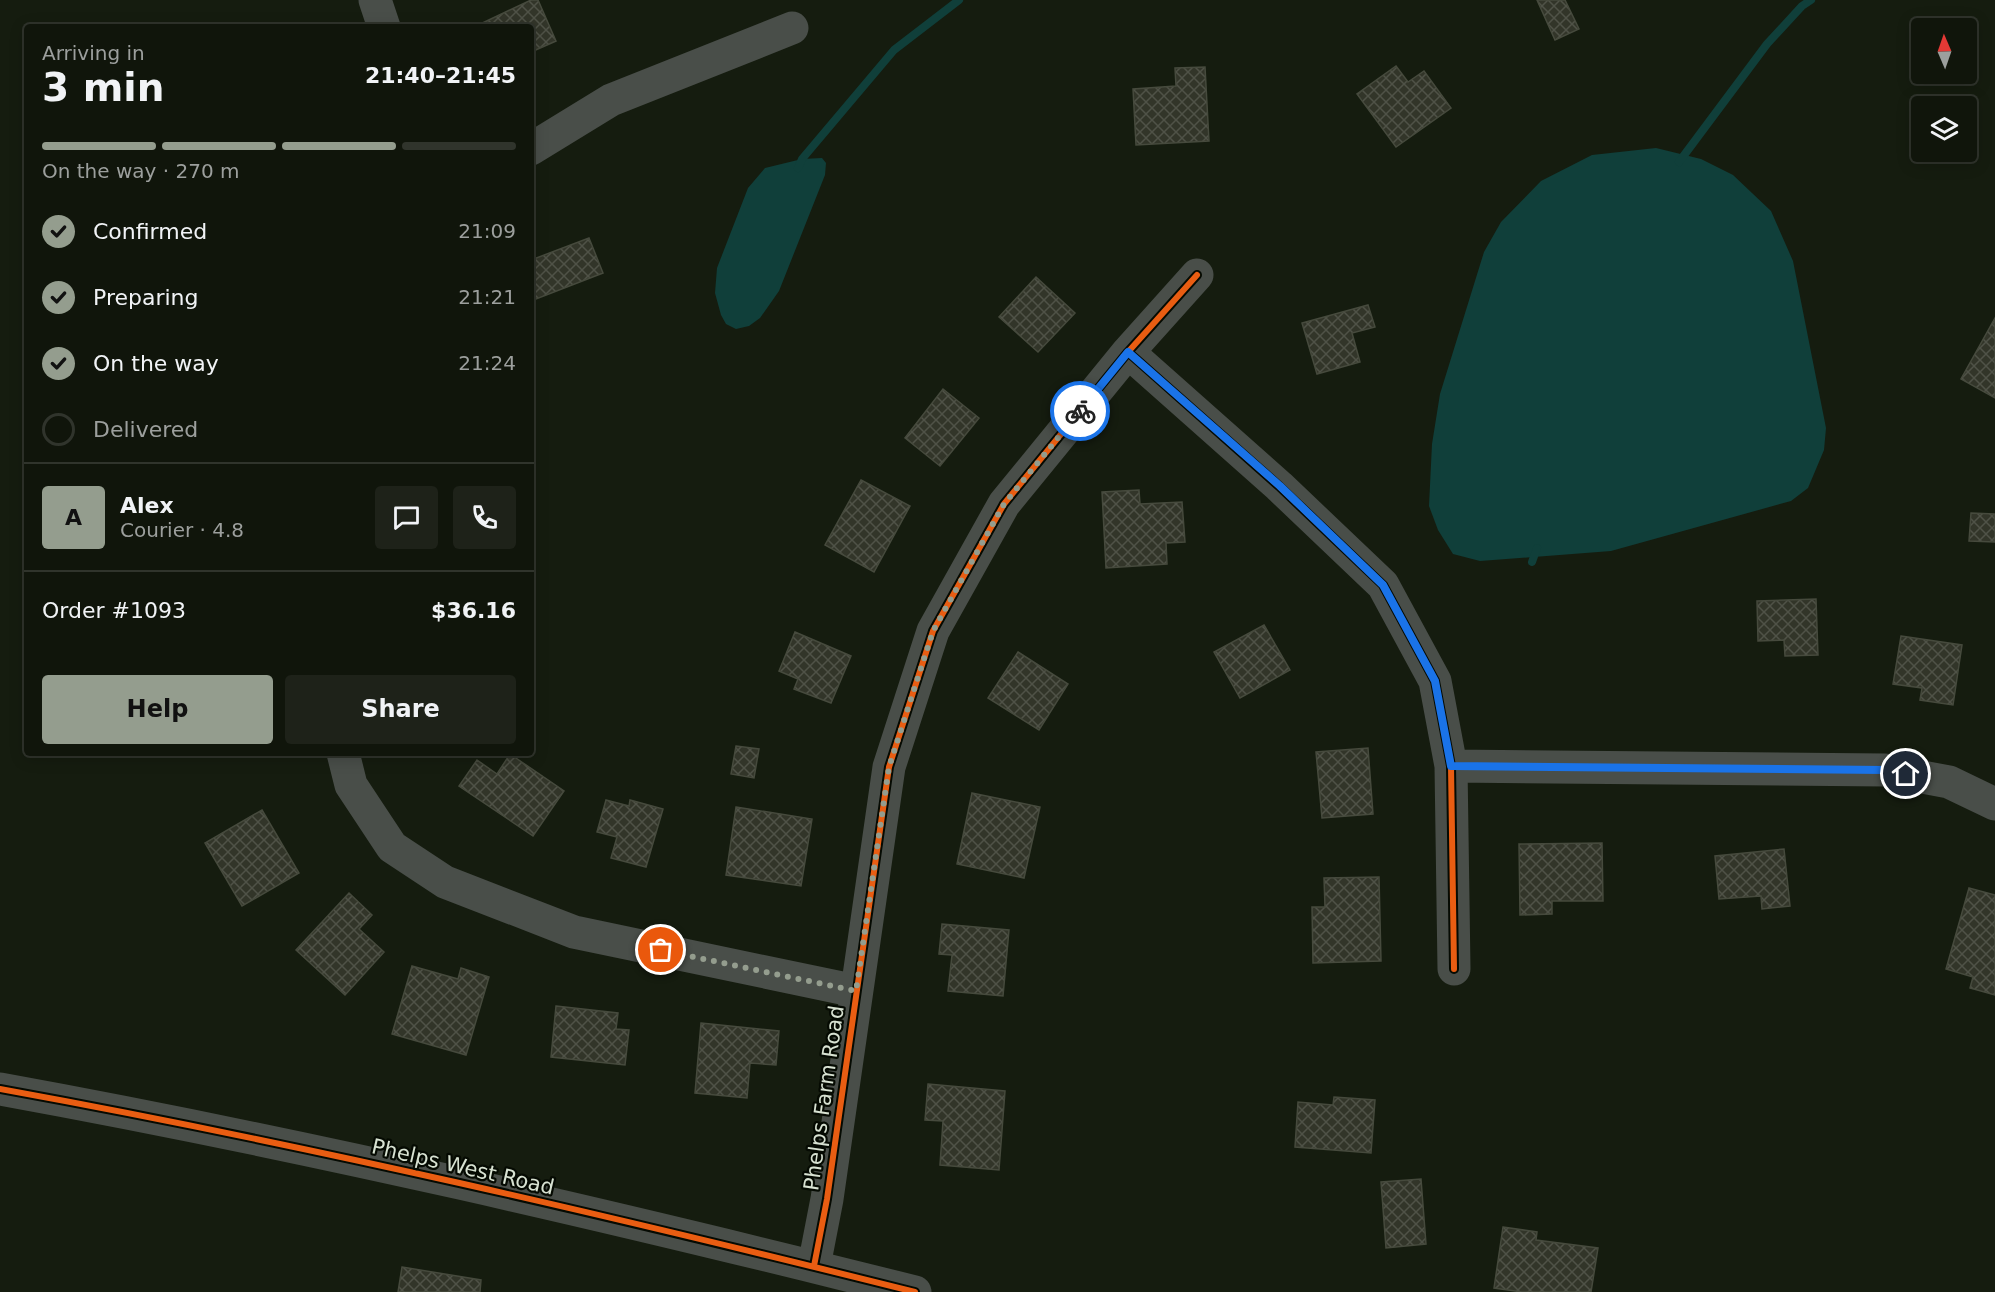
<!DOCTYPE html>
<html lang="en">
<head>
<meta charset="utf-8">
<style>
	body { margin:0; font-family:"DejaVu Sans",sans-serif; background:#1e2219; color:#f1f3f6; height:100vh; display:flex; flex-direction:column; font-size:22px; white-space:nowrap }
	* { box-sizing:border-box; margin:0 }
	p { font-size:20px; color:#9c9f9d }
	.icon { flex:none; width:33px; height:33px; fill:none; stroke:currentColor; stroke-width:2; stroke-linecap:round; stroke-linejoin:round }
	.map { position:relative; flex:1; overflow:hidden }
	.sheet { position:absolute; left:24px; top:24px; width:510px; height:732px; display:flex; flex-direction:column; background:#10150b; border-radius:6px; box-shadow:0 3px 15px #0003,0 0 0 2px #30342c }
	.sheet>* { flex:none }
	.needle { width:39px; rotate:358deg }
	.controls { position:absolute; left:1911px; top:18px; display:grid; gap:12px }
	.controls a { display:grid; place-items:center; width:66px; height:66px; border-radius:6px; background:#10150b; box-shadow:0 3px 15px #0003,0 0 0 2px #30342c; font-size:30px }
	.pin { position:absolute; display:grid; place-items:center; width:51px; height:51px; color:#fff; margin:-26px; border:3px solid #fff; border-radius:50%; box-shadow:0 2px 6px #0007 }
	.courier { position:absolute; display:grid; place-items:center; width:60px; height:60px; margin:-30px; border:4px solid #1a73e8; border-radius:50%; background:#fff; color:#222; box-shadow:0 2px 8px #0007 }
	.summary em { font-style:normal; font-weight:700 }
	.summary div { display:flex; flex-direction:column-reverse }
	.summary { display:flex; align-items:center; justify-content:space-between; height:102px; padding:0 18px }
	h1 { font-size:39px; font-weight:700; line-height:45px }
	.bar { display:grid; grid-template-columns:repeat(4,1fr); gap:9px 6px; align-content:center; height:72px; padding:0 18px }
	.bar i { height:8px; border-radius:4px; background:#30342c }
	.bar .current { background:#949d8e }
	.bar p { grid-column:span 4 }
	.line { display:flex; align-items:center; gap:15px; padding:0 18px; border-top:2px solid #30342c }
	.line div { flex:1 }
	.round { display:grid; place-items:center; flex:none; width:63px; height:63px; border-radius:6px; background:#1e2219 }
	ol { padding:0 18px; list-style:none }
	li { display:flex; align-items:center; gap:18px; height:66px }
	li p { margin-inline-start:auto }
	li .icon { padding:6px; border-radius:50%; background:#949d8e; color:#111; stroke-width:4 }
	li:last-child { color:#9c9f9d }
	li i { width:33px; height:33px; border:3px solid #30342c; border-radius:50% }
	.button { display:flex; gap:12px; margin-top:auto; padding:12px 18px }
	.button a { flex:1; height:69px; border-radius:6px; background:#949d8e; color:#111; font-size:24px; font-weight:700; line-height:69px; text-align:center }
	.button a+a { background:#1e2219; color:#f1f3f6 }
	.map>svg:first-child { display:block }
	.water { fill:#103f3a }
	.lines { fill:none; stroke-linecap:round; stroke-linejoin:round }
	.stream { stroke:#103f3a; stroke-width:8 }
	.building { fill:url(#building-cross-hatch); stroke:#464a3d; stroke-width:1.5 }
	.minor { stroke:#494e49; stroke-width:33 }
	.cycleway-casing { stroke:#050a02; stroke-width:10 }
	.cycleway { stroke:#e95d12; stroke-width:6 }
	.done { stroke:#949d8e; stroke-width:6; stroke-dasharray:0 10.8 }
	.route { stroke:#1a73e8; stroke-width:8 }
	.labels { text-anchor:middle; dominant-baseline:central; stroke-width:4.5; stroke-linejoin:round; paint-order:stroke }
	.street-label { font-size:21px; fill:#d8e2d2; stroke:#050a02 }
</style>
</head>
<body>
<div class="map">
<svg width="1995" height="1292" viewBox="0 0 1995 1292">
	<defs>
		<pattern id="building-cross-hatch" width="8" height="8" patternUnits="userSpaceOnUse" patternTransform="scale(1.5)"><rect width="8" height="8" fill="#323529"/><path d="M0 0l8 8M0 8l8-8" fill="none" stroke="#4f5247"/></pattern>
	</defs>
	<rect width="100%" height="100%" fill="#151c0f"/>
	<path class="water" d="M 1656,148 L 1701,159 L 1733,175 L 1771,211 L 1793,261 L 1826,428 L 1824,450 L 1808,488 L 1791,501 L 1611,551 L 1480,561 L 1453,554 L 1438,530 L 1429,506 L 1432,444 L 1440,394 L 1484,252 L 1501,222 L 1541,181 L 1592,155 Z
		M 822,158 L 826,163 L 825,175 L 779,291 L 760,318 L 749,326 L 736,329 L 726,324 L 721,315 L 715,293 L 717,268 L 748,188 L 765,168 L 802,159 Z"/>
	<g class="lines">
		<path class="stream" d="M 1679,162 L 1767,44 L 1802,6 L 1811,0
			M 798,168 L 802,159 L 894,50 L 959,0
			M 1532,562 L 1537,548"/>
	</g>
	<path class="building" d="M 531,0 L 538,0 L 556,41 L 531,52 L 531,27 L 474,27 Z
		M 1537,0 L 1565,0 L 1579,29 L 1555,40 Z
		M 1396,66 L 1408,82 L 1424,71 L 1451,108 L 1396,147 L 1357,94 Z
		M 1205,67 L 1209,141 L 1136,145 L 1133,89 L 1176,86 L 1175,68 Z
		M 589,238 L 603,273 L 531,301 L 531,260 Z
		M 1036,277 L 1075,313 L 1038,352 L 999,317 Z
		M 1368,305 L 1375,327 L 1352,333 L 1360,362 L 1317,374 L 1302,323 Z
		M 1995,318 L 1995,398 L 1961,379 Z
		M 943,389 L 979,418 L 940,466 L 905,438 Z
		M 861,480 L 910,506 L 874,572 L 825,545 Z
		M 1139,490 L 1140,504 L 1182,502 L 1185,542 L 1166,543 L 1167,564 L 1106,568 L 1102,492 Z
		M 1971,513 L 1995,514 L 1995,542 L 1969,541 Z
		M 1816,599 L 1818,655 L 1785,656 L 1784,640 L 1758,641 L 1757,601 Z
		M 1264,625 L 1290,670 L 1240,698 L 1214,652 Z
		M 795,632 L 851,656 L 831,703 L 794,689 L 798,679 L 779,671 Z
		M 1901,636 L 1962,645 L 1953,705 L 1920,700 L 1922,688 L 1893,684 Z
		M 1018,652 L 1068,684 L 1039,730 L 988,698 Z
		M 736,746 L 759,749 L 754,778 L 731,774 Z
		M 1368,748 L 1373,814 L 1322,818 L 1316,752 Z
		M 510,754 L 564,791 L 533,836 L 459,786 L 477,760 L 497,774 Z
		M 972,793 L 1040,807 L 1024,878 L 957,864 Z
		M 606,800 L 629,806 L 630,800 L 663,809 L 646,867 L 611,858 L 617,837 L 597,832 Z
		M 736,807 L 812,819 L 801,886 L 726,875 Z
		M 262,810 L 299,873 L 242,906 L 205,843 Z
		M 1602,843 L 1603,901 L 1552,901 L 1552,914 L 1520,915 L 1519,844 Z
		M 1784,849 L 1790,906 L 1762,909 L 1761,896 L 1719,899 L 1715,856 Z
		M 1379,877 L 1381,961 L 1313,963 L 1312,907 L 1325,907 L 1324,878 Z
		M 1969,888 L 1995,895 L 1995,995 L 1970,988 L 1973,977 L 1946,969 Z
		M 349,893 L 372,915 L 359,929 L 384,952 L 345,995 L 296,950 Z
		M 942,924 L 1009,930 L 1003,996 L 948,991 L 952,955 L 939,954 Z
		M 412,966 L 458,979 L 461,968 L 489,977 L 466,1055 L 392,1034 Z
		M 556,1006 L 618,1013 L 616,1029 L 629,1030 L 625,1065 L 551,1057 Z
		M 701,1023 L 779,1031 L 776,1065 L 750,1063 L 747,1098 L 695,1093 Z
		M 928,1084 L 1005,1091 L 999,1170 L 940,1165 L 943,1121 L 925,1120 Z
		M 1334,1097 L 1375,1100 L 1371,1153 L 1295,1147 L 1298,1102 L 1333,1105 Z
		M 1421,1179 L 1426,1244 L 1386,1248 L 1381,1182 Z
		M 1503,1227 L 1537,1232 L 1536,1240 L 1598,1248 L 1591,1292 L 1522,1292 L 1494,1288 Z
		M 402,1267 L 481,1280 L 480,1292 L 398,1292 Z"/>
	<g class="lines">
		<path class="minor" d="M 375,0 L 384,27
			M 531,149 L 611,100 L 792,28
			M 1128,352 L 1279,486 L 1383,585 L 1435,681 L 1451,766 L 1454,969
			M 343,753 L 351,785 L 392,847 L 445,882 L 574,932 L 856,991
			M 1451,766 L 1885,770 L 1949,782 L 1995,804
			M 0,1089 C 308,1145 612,1216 915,1292
			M 814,1266 L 827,1199 L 889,767 L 933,631 L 1004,504 L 1128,352 L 1197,275"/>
		<g class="cycleway-casing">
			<path id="cycleway" d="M 1128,352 L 1279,486 L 1383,585 L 1435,681 L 1451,766 L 1454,969
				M 0,1089 C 308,1145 612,1216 915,1292
				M 814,1266 L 827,1199 L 889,767 L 933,631 L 1004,504 L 1128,352 L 1197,275"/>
		</g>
		<use href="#cycleway" class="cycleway"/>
	</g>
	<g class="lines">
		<path class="done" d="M 661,950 L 856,991 L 889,767 L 933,631 L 1004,504 L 1080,411"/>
		<path class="route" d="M 1080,411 L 1128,352 L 1280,486 L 1383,585 L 1435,681 L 1451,766 L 1885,770 L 1906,774"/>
	</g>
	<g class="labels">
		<g class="street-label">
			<text transform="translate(824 1098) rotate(-82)">Phelps Farm Road</text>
			<text transform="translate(463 1167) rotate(13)">Phelps West Road</text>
		</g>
	</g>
</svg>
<div class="controls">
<a><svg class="needle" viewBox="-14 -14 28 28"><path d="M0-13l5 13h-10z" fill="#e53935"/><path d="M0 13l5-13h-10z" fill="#9c9f9d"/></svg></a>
<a><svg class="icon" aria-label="layers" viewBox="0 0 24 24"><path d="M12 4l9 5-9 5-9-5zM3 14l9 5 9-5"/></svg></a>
</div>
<div class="pin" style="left:661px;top:950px;background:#ea580c"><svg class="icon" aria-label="bag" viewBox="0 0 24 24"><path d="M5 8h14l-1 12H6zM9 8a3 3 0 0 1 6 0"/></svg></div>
<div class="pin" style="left:1906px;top:774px;background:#1f2937"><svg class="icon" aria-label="home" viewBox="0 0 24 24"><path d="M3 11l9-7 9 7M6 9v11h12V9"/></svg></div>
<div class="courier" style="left:1080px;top:411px"><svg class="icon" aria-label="bike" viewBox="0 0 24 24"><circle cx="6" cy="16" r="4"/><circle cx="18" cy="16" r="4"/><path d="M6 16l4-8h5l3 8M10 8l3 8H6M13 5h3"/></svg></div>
<section class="sheet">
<div class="summary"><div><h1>3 min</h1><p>Arriving in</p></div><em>21:40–21:45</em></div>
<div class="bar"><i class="current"></i><i class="current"></i><i class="current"></i><i></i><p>On the way · 270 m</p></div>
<ol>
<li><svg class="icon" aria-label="check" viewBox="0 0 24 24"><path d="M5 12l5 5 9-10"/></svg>Confirmed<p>21:09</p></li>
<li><svg class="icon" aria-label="check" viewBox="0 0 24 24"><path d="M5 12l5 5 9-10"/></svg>Preparing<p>21:21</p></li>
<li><svg class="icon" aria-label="check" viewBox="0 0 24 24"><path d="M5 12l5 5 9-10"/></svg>On the way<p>21:24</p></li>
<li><i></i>Delivered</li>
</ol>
<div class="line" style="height:108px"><b class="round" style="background:#949d8e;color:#111">A</b><div><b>Alex</b><p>Courier · 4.8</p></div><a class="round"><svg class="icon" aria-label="chat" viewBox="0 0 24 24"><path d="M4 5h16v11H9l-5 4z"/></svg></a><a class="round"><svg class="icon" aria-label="phone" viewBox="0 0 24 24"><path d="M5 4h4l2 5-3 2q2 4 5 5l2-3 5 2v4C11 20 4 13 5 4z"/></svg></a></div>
<div class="line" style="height:78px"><div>Order #1093</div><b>$36.16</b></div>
<div class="button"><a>Help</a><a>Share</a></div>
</section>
</div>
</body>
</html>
